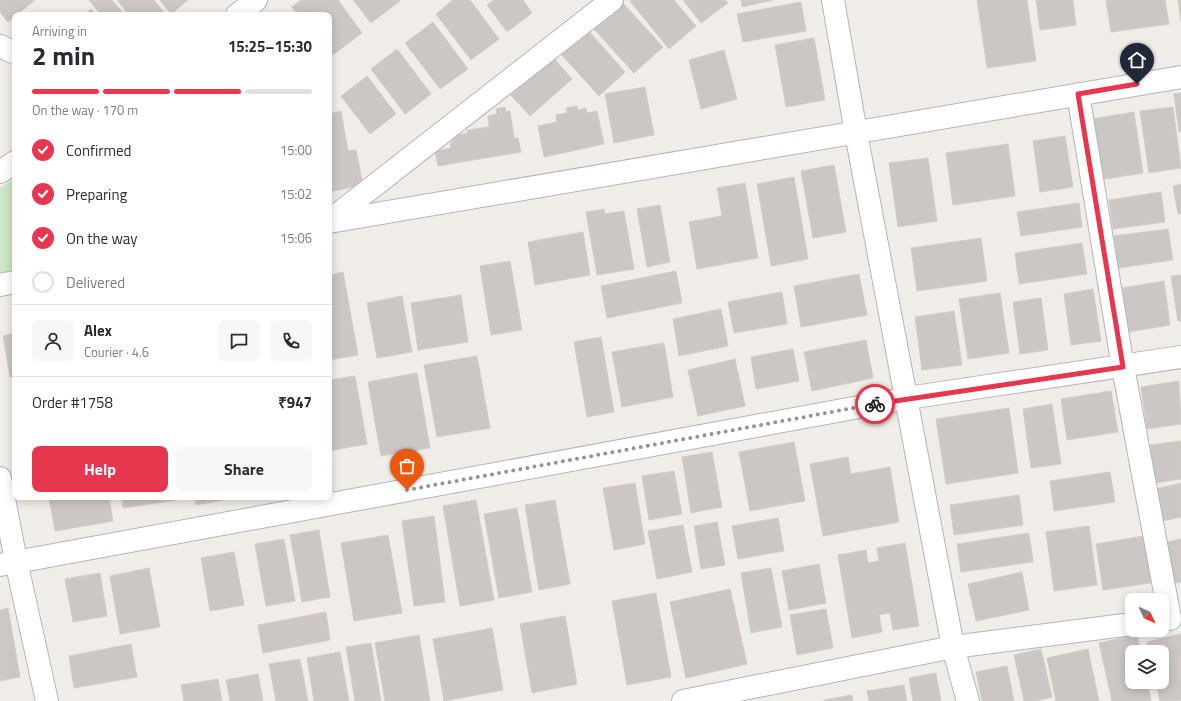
<!DOCTYPE html>
<html lang="en">
<head>
<meta charset="utf-8">
<style>
	body { margin:0; font-family:"Titillium Web",sans-serif; background:#f7f7f7; color:#2b2b33; height:100vh; display:flex; flex-direction:column; font-size:15px; white-space:nowrap }
	* { box-sizing:border-box; margin:0 }
	p { font-size:13px; color:#7c7c81 }
	.icon { flex:none; width:22px; height:22px; fill:none; stroke:currentColor; stroke-width:2; stroke-linecap:round; stroke-linejoin:round }
	.map { position:relative; flex:1; overflow:hidden }
	.details { position:absolute; left:12px; top:12px; width:320px; height:488px; display:flex; flex-direction:column; background:#fff; border-radius:8px; box-shadow:0 2px 10px #0003 }
	.details>* { flex:none }
	.needle { width:26px; rotate:134deg }
	.tools { position:absolute; left:1125px; top:593px; display:grid; gap:8px }
	.tools a { display:grid; place-items:center; width:44px; height:44px; border-radius:8px; background:#fff; box-shadow:0 2px 10px #0003; font-size:20px }
	.pin { position:absolute; display:grid; place-items:center; width:34px; height:34px; color:#fff; margin:-41px -17px; border-radius:50% 50% 50% 0; rotate:-45deg; box-shadow:0 0 4px #0007 }
	.pin .icon { rotate:45deg }
	.courier { position:absolute; display:grid; place-items:center; width:40px; height:40px; margin:-20px; border:3px solid #e6374f; border-radius:50%; background:#fff; color:#222; box-shadow:0 1px 5px #0007 }
	.head em { font-style:normal; font-weight:700 }
	.head div { display:flex; flex-direction:column-reverse }
	.head { display:flex; align-items:center; justify-content:space-between; height:68px; padding:0 20px }
	h1 { font-size:26px; font-weight:700; line-height:30px }
	.bar { display:grid; grid-template-columns:repeat(4,1fr); gap:6px 4px; align-content:center; height:48px; padding:0 20px }
	.bar i { height:5px; border-radius:3px; background:#e1e1e2 }
	.bar .selected { background:#e6374f }
	.bar p { grid-column:span 4 }
	.line { display:flex; align-items:center; gap:10px; padding:0 20px; border-top:1px solid #e1e1e2 }
	.line div { flex:1 }
	.round { display:grid; place-items:center; flex:none; width:42px; height:42px; border-radius:8px; background:#f7f7f7 }
	ol { padding:0 20px; list-style:none }
	li { display:flex; align-items:center; gap:12px; height:44px }
	li p { margin-inline-start:auto }
	li .icon { padding:4px; border-radius:50%; background:#e6374f; color:#fff; stroke-width:4 }
	li:last-child { color:#7c7c81 }
	li i { width:22px; height:22px; border:2px solid #e1e1e2; border-radius:50% }
	.action { display:flex; gap:8px; margin-top:auto; padding:8px 20px }
	.action a { flex:1; height:46px; border-radius:8px; background:#e6374f; color:#fff; font-size:16px; font-weight:700; line-height:46px; text-align:center }
	.action a+a { background:#f7f7f7; color:#2b2b33 }
	.map>svg:first-child { display:block }
	.green { fill:#cce7c5 }
	.building { fill:#ccc7c4; stroke:#d5cdc6 }
	.lines { fill:none; stroke-linecap:round; stroke-linejoin:round }
	.minor-casing { stroke:#b2b6b9; stroke-width:24 }
	.minor { stroke:#fff; stroke-width:22 }
	.done { stroke:#929494; stroke-width:4; stroke-dasharray:0 7.2 }
	.route { stroke:#e6374f; stroke-width:5 }
</style>
</head>
<body>
<div class="map">
<svg width="1181" height="701" viewBox="0 0 1181 701">
	<rect width="100%" height="100%" fill="#f0ece7"/>
	<path class="green" d="M 15,178 L 15,271 L 0,273 L 0,188 Z"/>
	<path class="building" d="M 0,0 L 35,0 L 8,22 L 0,12 Z
		M 89,0 L 112,0 L 125,15 L 101,15 Z
		M 117,0 L 154,0 L 166,15 L 129,15 Z
		M 160,0 L 188,0 L 171,14 Z
		M 301,0 L 338,0 L 362,33 L 330,57 L 329,15 L 298,15 L 292,7 Z
		M 353,0 L 399,0 L 400,1 L 371,23 Z
		M 453,0 L 470,0 L 499,39 L 471,60 L 436,14 Z
		M 494,0 L 523,0 L 532,13 L 507,32 L 487,5 Z
		M 631,0 L 674,0 L 696,26 L 669,49 L 630,1 Z
		M 683,0 L 725,0 L 728,3 L 701,23 Z
		M 741,0 L 773,0 L 742,7 Z
		M 977,0 L 1027,0 L 1036,61 L 987,68 Z
		M 1036,0 L 1073,0 L 1076,25 L 1040,30 Z
		M 1106,0 L 1165,0 L 1169,24 L 1111,32 Z
		M 1178,0 L 1181,0 L 1181,22 Z
		M 622,2 L 663,47 L 634,73 L 593,28 Z
		M 801,2 L 806,31 L 743,42 L 737,14 Z
		M 91,9 L 96,15 L 84,15 Z
		M 433,22 L 468,69 L 440,89 L 405,43 Z
		M 587,29 L 625,72 L 599,96 L 560,53 Z
		M 814,38 L 825,100 L 786,107 L 775,45 Z
		M 397,49 L 431,94 L 405,114 L 371,69 Z
		M 724,50 L 737,99 L 701,109 L 689,60 Z
		M 551,55 L 572,79 L 530,116 L 509,93 Z
		M 367,76 L 396,114 L 370,134 L 341,96 Z
		M 645,87 L 654,135 L 614,143 L 605,94 Z
		M 1181,93 L 1181,132 L 1179,132 L 1174,94 Z
		M 577,106 L 578,110 L 586,108 L 587,113 L 597,111 L 604,144 L 544,157 L 538,126 L 557,122 L 556,115 L 567,113 L 566,108 Z
		M 505,107 L 506,112 L 510,111 L 514,138 L 518,138 L 521,152 L 438,166 L 435,151 L 451,148 L 450,144 L 458,135 L 468,133 L 467,130 L 489,127 L 488,116 L 497,114 L 496,109 Z
		M 1173,107 L 1181,168 L 1149,173 L 1140,111 Z
		M 341,111 L 348,151 L 356,150 L 363,185 L 329,192 L 329,114 Z
		M 1134,112 L 1143,173 L 1094,181 L 1086,120 Z
		M 1065,136 L 1073,187 L 1040,192 L 1033,141 Z
		M 1008,144 L 1015,196 L 953,205 L 946,153 Z
		M 928,158 L 937,221 L 898,227 L 889,163 Z
		M 834,165 L 846,232 L 813,238 L 801,171 Z
		M 794,177 L 808,259 L 771,266 L 757,184 Z
		M 745,183 L 758,258 L 697,269 L 689,222 L 722,216 L 717,188 Z
		M 1181,184 L 1181,214 L 1178,214 L 1173,186 Z
		M 1161,192 L 1165,222 L 1113,229 L 1109,200 Z
		M 1079,203 L 1082,227 L 1021,236 L 1017,212 Z
		M 660,205 L 670,262 L 647,267 L 637,209 Z
		M 604,209 L 605,214 L 624,211 L 634,269 L 597,275 L 586,212 Z
		M 1168,229 L 1173,260 L 1118,268 L 1114,236 Z
		M 583,232 L 590,275 L 535,285 L 528,242 Z
		M 981,238 L 987,281 L 917,291 L 911,248 Z
		M 1082,243 L 1087,274 L 1019,284 L 1015,253 Z
		M 510,261 L 522,330 L 491,335 L 480,266 Z
		M 676,271 L 682,303 L 607,318 L 601,286 Z
		M 343,272 L 358,355 L 329,360 L 329,275 Z
		M 859,274 L 867,315 L 801,327 L 794,286 Z
		M 1181,275 L 1181,321 L 1178,321 L 1171,276 Z
		M 1164,281 L 1170,325 L 1128,332 L 1122,288 Z
		M 1093,289 L 1101,341 L 1071,345 L 1064,294 Z
		M 782,292 L 787,324 L 734,333 L 728,302 Z
		M 1000,293 L 1009,353 L 968,359 L 959,299 Z
		M 461,295 L 468,342 L 418,350 L 411,303 Z
		M 402,296 L 412,352 L 377,358 L 367,303 Z
		M 1041,298 L 1048,350 L 1020,354 L 1013,302 Z
		M 721,309 L 728,346 L 679,356 L 673,319 Z
		M 954,311 L 962,365 L 922,370 L 915,317 Z
		M 15,333 L 15,376 L 10,377 L 3,336 Z
		M 601,337 L 614,412 L 587,417 L 574,342 Z
		M 866,340 L 873,378 L 812,391 L 804,352 Z
		M 664,343 L 673,397 L 622,407 L 612,352 Z
		M 793,349 L 799,381 L 756,389 L 751,357 Z
		M 477,356 L 490,428 L 437,437 L 424,365 Z
		M 735,359 L 745,406 L 698,416 L 688,370 Z
		M 417,373 L 430,448 L 381,456 L 368,382 Z
		M 355,376 L 367,444 L 329,451 L 329,380 Z
		M 1179,381 L 1181,424 L 1147,429 L 1141,387 Z
		M 1111,391 L 1118,432 L 1067,440 L 1061,399 Z
		M 1052,404 L 1061,464 L 1031,468 L 1023,409 Z
		M 1009,408 L 1018,473 L 946,484 L 936,419 Z
		M 1181,441 L 1181,479 L 1155,483 L 1150,445 Z
		M 794,442 L 805,501 L 750,511 L 739,452 Z
		M 712,452 L 722,507 L 691,513 L 682,457 Z
		M 848,457 L 851,474 L 890,467 L 899,522 L 823,536 L 810,464 Z
		M 674,471 L 682,514 L 649,520 L 642,476 Z
		M 1110,472 L 1115,502 L 1054,511 L 1050,481 Z
		M 635,483 L 645,544 L 614,550 L 603,488 Z
		M 1181,483 L 1181,517 L 1153,523 L 1147,491 Z
		M 1019,495 L 1023,525 L 954,535 L 950,505 Z
		M 49,497 L 109,497 L 113,521 L 55,531 Z
		M 122,497 L 183,497 L 183,499 L 123,508 Z
		M 195,497 L 239,497 L 196,505 Z
		M 476,500 L 494,600 L 460,606 L 443,506 Z
		M 555,500 L 570,584 L 539,590 L 525,505 Z
		M 517,508 L 532,592 L 499,598 L 484,514 Z
		M 434,516 L 445,602 L 414,606 L 402,521 Z
		M 778,518 L 784,551 L 738,559 L 732,526 Z
		M 717,522 L 725,565 L 701,569 L 694,526 Z
		M 683,525 L 692,572 L 657,579 L 648,531 Z
		M 1089,526 L 1097,585 L 1054,591 L 1046,532 Z
		M 319,530 L 330,597 L 302,602 L 290,535 Z
		M 1029,533 L 1033,562 L 961,572 L 957,544 Z
		M 388,535 L 402,613 L 354,621 L 341,543 Z
		M 1144,536 L 1151,583 L 1103,590 L 1096,544 Z
		M 284,539 L 295,601 L 266,606 L 255,544 Z
		M 1181,539 L 1181,582 L 1172,584 L 1163,543 Z
		M 905,543 L 919,626 L 893,630 L 890,613 L 879,615 L 882,632 L 852,638 L 838,555 L 866,550 L 868,563 L 879,561 L 877,548 Z
		M 234,552 L 244,605 L 210,611 L 201,558 Z
		M 819,564 L 826,603 L 789,610 L 782,571 Z
		M 149,568 L 160,627 L 120,634 L 110,576 Z
		M 771,568 L 782,627 L 751,633 L 741,573 Z
		M 1022,572 L 1029,610 L 976,621 L 968,584 Z
		M 100,573 L 107,616 L 73,622 L 65,579 Z
		M 730,589 L 747,664 L 686,678 L 670,602 Z
		M 656,593 L 671,677 L 627,685 L 612,601 Z
		M 8,608 L 20,677 L 0,681 L 0,610 Z
		M 826,609 L 833,648 L 797,655 L 790,615 Z
		M 326,612 L 330,640 L 263,653 L 258,625 Z
		M 565,616 L 577,684 L 532,693 L 520,624 Z
		M 492,628 L 503,690 L 444,701 L 433,639 Z
		M 1181,634 L 1181,700 L 1160,701 L 1156,682 L 1162,682 L 1162,652 L 1149,652 L 1147,642 Z
		M 419,635 L 430,701 L 385,701 L 375,643 Z
		M 1137,635 L 1141,652 L 1132,652 L 1132,682 L 1147,682 L 1151,701 L 1112,701 L 1099,643 Z
		M 371,643 L 381,701 L 355,701 L 346,647 Z
		M 131,644 L 137,677 L 74,688 L 69,656 Z
		M 1041,649 L 1052,697 L 1035,701 L 1024,701 L 1014,655 Z
		M 1088,649 L 1099,701 L 1056,701 L 1047,658 Z
		M 340,652 L 349,701 L 314,701 L 307,658 Z
		M 300,659 L 308,701 L 276,701 L 269,664 Z
		M 1007,666 L 1014,701 L 982,701 L 976,672 Z
		M 936,673 L 941,701 L 913,701 L 909,678 Z
		M 258,674 L 263,701 L 230,701 L 226,680 Z
		M 218,679 L 222,701 L 184,701 L 181,685 Z
		M 904,685 L 907,701 L 869,701 L 867,691 Z
		M 852,695 L 853,701 L 824,701 L 824,700 Z"/>
	<g class="lines">
		<g class="minor-casing">
			<path id="minor" d="M 833,0 L 856,133 L 953,647 L 968,701
				M 237,15 L 256,0
				M 0,46 L 15,53
				M 1078,94 L 1123,367 L 1170,619
				M 0,172 L 15,162
				M 329,221 L 612,0
				M 329,222 L 1181,77
				M 0,285 L 15,282
				M 0,478 L 16,561 L 47,701
				M 0,565 L 908,398 L 1181,357
				M 683,701 L 953,647 L 1132,624"/>
		</g>
		<use href="#minor" class="minor"/>
	</g>
	<g class="lines">
		<path class="done" d="M 407,490 L 875,404"/>
		<path class="route" d="M 875,404 L 1123,367 L 1078,94 L 1137,84"/>
	</g>
</svg>
<div class="tools">
<a><svg class="needle" viewBox="-14 -14 28 28"><path d="M0-13l5 13h-10z" fill="#e53935"/><path d="M0 13l5-13h-10z" fill="#7c7c81"/></svg></a>
<a><svg class="icon" aria-label="layers" viewBox="0 0 24 24"><path d="M12 4l9 5-9 5-9-5zM3 14l9 5 9-5"/></svg></a>
</div>
<div class="pin" style="left:407px;top:490px;background:#ea580c"><svg class="icon" aria-label="bag" viewBox="0 0 24 24"><path d="M5 8h14l-1 12H6zM9 8a3 3 0 0 1 6 0"/></svg></div>
<div class="pin" style="left:1137px;top:84px;background:#1f2937"><svg class="icon" aria-label="home" viewBox="0 0 24 24"><path d="M3 11l9-7 9 7M6 9v11h12V9"/></svg></div>
<div class="courier" style="left:875px;top:404px"><svg class="icon" aria-label="bike" viewBox="0 0 24 24"><circle cx="6" cy="16" r="4"/><circle cx="18" cy="16" r="4"/><path d="M6 16l4-8h5l3 8M10 8l3 8H6M13 5h3"/></svg></div>
<section class="details">
<div class="head"><div><h1>2 min</h1><p>Arriving in</p></div><em>15:25–15:30</em></div>
<div class="bar"><i class="selected"></i><i class="selected"></i><i class="selected"></i><i></i><p>On the way · 170 m</p></div>
<ol>
<li><svg class="icon" aria-label="check" viewBox="0 0 24 24"><path d="M5 12l5 5 9-10"/></svg>Confirmed<p>15:00</p></li>
<li><svg class="icon" aria-label="check" viewBox="0 0 24 24"><path d="M5 12l5 5 9-10"/></svg>Preparing<p>15:02</p></li>
<li><svg class="icon" aria-label="check" viewBox="0 0 24 24"><path d="M5 12l5 5 9-10"/></svg>On the way<p>15:06</p></li>
<li><i></i>Delivered</li>
</ol>
<div class="line" style="height:72px"><a class="round"><svg class="icon" aria-label="person" viewBox="0 0 24 24"><circle cx="12" cy="8" r="4"/><path d="M4 21q1-7 8-7t8 7"/></svg></a><div><b>Alex</b><p>Courier · 4.6</p></div><a class="round"><svg class="icon" aria-label="chat" viewBox="0 0 24 24"><path d="M4 5h16v11H9l-5 4z"/></svg></a><a class="round"><svg class="icon" aria-label="phone" viewBox="0 0 24 24"><path d="M5 4h4l2 5-3 2q2 4 5 5l2-3 5 2v4C11 20 4 13 5 4z"/></svg></a></div>
<div class="line" style="height:52px"><div>Order #1758</div><b>₹947</b></div>
<div class="action"><a>Help</a><a>Share</a></div>
</section>
</div>
</body>
</html>
